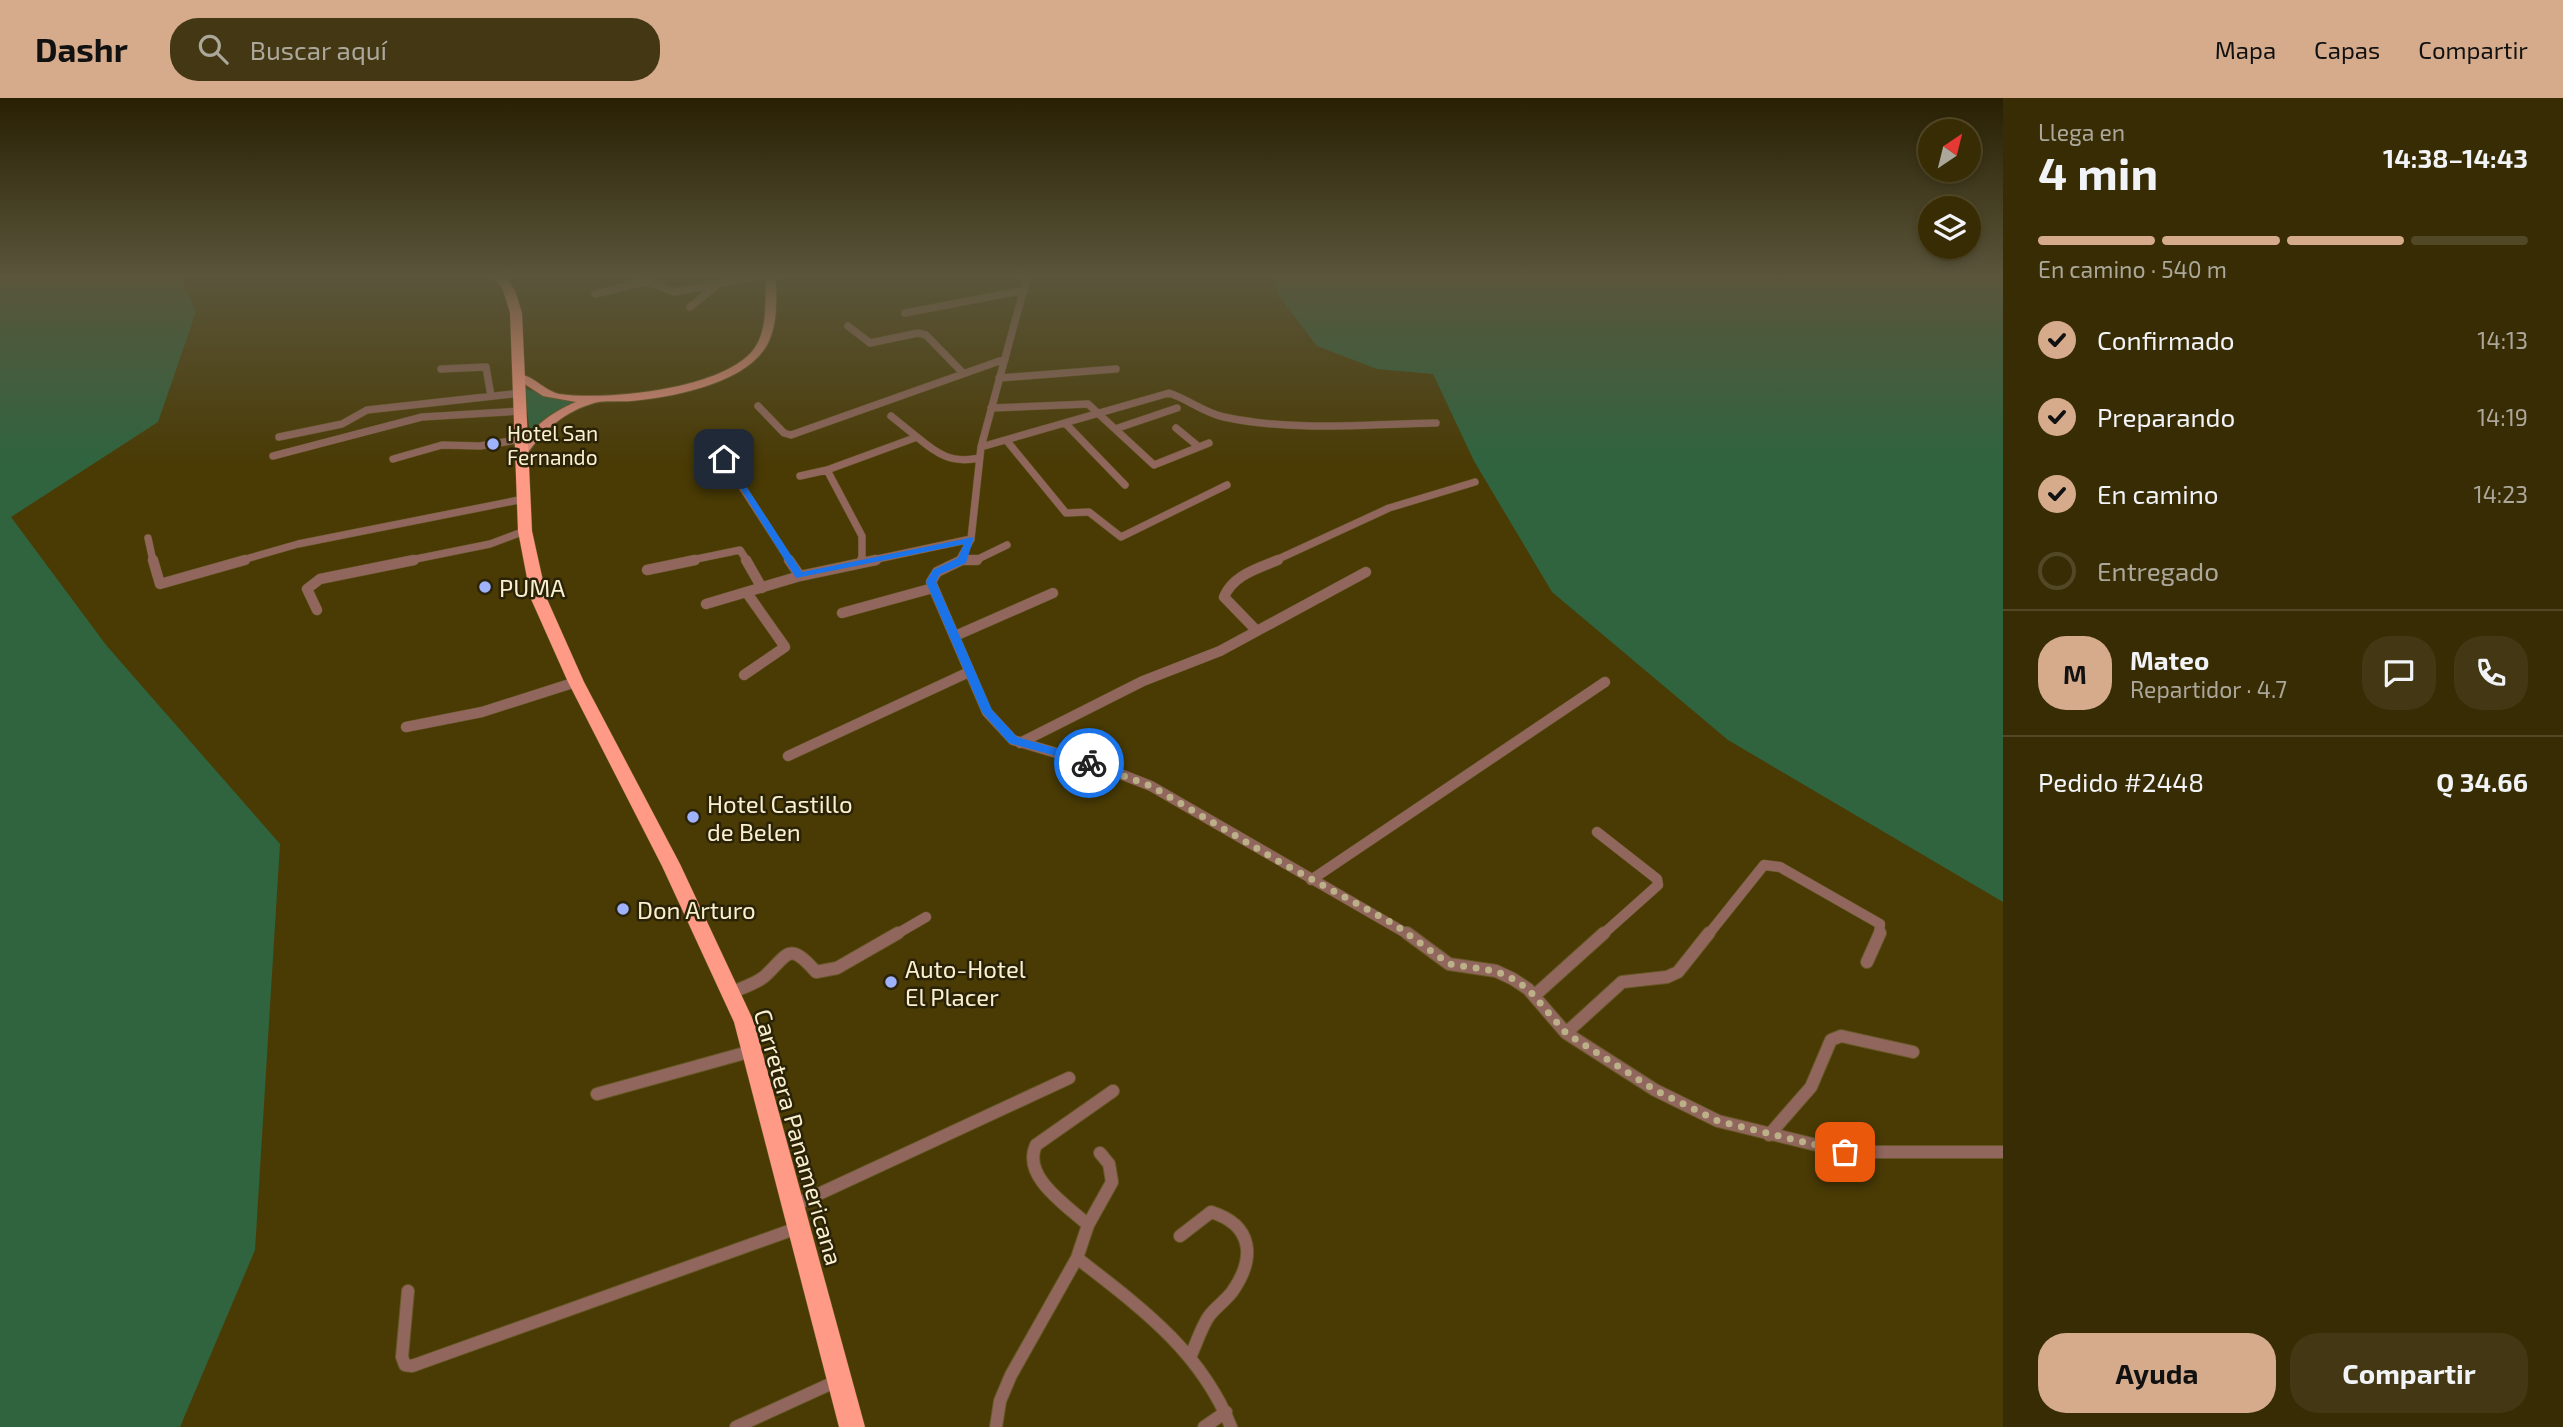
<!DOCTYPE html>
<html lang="es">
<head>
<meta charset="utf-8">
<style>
	body { margin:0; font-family:"Exo 2",sans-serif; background:#433813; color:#f1f3f6; height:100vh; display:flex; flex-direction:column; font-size:26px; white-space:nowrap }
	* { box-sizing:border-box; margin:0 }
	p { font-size:23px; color:#aba79a }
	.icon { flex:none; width:38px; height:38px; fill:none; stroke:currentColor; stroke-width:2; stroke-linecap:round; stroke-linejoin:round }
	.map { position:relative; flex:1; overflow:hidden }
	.sheet { display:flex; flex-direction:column; background:#382c04; width:560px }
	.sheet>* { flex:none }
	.needle { width:46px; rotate:35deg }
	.tools { position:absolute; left:1918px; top:21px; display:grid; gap:14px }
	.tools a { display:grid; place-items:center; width:63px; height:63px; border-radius:50%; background:#382c04; box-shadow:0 4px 10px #0003,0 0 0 2px #524826; font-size:35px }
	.pin { position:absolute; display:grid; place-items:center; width:60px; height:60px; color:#fff; margin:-30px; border-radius:14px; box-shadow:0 4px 10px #0006 }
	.courier { position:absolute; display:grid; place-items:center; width:70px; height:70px; margin:-35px; border:5px solid #1a73e8; border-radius:50%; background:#fff; color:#222; box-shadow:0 2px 9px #0007 }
	.summary em { font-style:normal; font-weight:700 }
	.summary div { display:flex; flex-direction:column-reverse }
	.summary { display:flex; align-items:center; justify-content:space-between; height:119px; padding:0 35px }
	h1 { font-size:46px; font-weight:700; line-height:52px }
	.bar { display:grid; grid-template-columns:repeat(4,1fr); gap:10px 7px; align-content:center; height:84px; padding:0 35px }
	.bar i { height:9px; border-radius:5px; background:#524826 }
	.bar .active { background:#d6ab8b }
	.bar p { grid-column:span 4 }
	.line { display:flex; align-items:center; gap:18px; padding:0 35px; border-top:2px solid #524826 }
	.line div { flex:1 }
	.round { display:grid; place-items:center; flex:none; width:74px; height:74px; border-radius:28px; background:#433813 }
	ol { padding:0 35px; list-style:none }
	li { display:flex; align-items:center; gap:21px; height:77px }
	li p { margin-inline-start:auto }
	li .icon { padding:7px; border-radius:50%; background:#d6ab8b; color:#111; stroke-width:4 }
	li:last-child { color:#aba79a }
	li i { width:38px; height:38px; border:4px solid #524826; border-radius:50% }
	.primary-button { display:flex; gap:14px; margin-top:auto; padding:14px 35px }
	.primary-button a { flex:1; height:80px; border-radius:28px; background:#d6ab8b; color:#111; font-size:28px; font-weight:700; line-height:80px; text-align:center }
	.primary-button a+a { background:#433813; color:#f1f3f6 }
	header { display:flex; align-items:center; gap:42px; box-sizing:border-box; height:98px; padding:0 35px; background:#d6ab8b; color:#111 }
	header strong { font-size:33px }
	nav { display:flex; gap:38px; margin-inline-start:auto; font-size:24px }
	.search { width:490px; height:63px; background:#433813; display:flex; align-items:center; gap:18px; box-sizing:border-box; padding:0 24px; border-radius:28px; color:#aba79a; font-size:26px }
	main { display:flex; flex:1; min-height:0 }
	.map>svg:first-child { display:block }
	.green { fill:#2f643f }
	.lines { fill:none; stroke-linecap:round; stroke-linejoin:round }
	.street-far2-casing { stroke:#665825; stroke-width:8 }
	.street-far1-casing { stroke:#665825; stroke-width:11 }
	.street-casing { stroke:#665825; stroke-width:14 }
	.primary-casing { stroke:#665825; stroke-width:2 }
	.highway-casing { stroke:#665825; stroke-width:1 }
	.street-far2 { stroke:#90665d; stroke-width:7 }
	.street-far1 { stroke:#90665d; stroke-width:10 }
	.street { stroke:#90665d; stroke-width:12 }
	.primary { fill:#df8c7b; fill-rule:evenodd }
	.highway { fill:#ff9a86; fill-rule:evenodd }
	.route { fill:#1a73e8 }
	.done { stroke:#bcb088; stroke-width:7; stroke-dasharray:0 12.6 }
	.poi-dot { fill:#9fb3fd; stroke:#2b2307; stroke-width:2.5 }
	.labels { text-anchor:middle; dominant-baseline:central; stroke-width:5; stroke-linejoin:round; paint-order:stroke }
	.far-poi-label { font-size:21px; fill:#faefcf; stroke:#2b2307; text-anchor:start }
	.poi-label { font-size:24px; fill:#faefcf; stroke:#2b2307; text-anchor:start }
	.street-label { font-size:24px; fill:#faefcf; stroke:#2b2307 }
</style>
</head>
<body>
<header>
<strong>Dashr</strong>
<div class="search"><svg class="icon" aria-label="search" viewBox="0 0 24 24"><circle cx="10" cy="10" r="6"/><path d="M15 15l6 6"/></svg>Buscar aquí</div>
<nav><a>Mapa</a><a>Capas</a><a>Compartir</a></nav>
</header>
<main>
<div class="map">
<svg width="2003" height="1329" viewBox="0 0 2003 1329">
	<rect width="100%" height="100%" fill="#4a3b05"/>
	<path class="green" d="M 0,179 L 182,179 L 196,214 L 158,324 L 11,419 L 106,547 L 280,746 L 255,1152 L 180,1329 L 0,1329 Z
		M 1271,179 L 2003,179 L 2003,804 L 1728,642 L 1552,494 L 1474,363 L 1433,276 L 1377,271 L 1317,248 L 1278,197 Z
		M 525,290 L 551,299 L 590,303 L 530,338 Z"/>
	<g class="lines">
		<g class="street-far2-casing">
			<path id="street-far2" d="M 595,196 L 640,185 L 651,185 L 674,194 L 757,179
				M 690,209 L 716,188
				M 905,215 L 1025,192
				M 848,228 L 870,245 L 918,235 L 926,237 L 963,275
				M 441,271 L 486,269 L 491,298
				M 999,280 L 1116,271
				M 758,308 L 784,335 L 791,337 L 1005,261
				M 991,310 L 1088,306 L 1154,367 L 1209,345
				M 891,318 L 917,339
				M 1066,326 L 1125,387
				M 1176,330 L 1199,349
				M 1115,331 L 1177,310
				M 279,339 L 342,326 L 367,312 L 521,295
				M 1007,343 L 1066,415 L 1089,414 L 1121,439 L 1227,387
				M 981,349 L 1169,295 C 1188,301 1204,315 1224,319 C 1293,334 1366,326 1436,325
				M 273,358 L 422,319 L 522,313
				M 393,361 L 442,347 L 480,348 L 523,341
				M 724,361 L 790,463
				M 827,372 L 862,438 L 862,463
				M 800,378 L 827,372 L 917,339 C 937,356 952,366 979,360
				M 148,440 L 153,463
				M 962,462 L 974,463 L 1007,447
				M 239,463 L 298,446 L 524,401
				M 406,463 L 490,446 L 525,433
				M 687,463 L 740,452 L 747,463
				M 868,463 L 971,441
				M 959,463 L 971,441 L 981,349 L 1027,179
				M 1274,463 L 1389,410 L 1475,384"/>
		</g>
		<g class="street-far1-casing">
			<path id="street-far1" d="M 153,462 L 160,486 L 245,462
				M 746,462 L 762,490
				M 789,462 L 800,478
				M 862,462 L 862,465
				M 962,462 L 937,474 L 931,484 L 987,614 L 1013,642 L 1100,668 L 1151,688 L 1409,837
				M 962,462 L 977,462
				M 647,472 L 695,462
				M 706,506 L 800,478 L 876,462
				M 317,512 L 307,491 L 320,481 L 414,462
				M 842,515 L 933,490
				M 1256,532 L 1224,499 C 1233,477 1257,471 1278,462
				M 955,538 L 1053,495
				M 744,577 L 785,549 L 747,495
				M 406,629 L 482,614 L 576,584
				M 1020,645 L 1143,583 L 1220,553 L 1366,474
				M 788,658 L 969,574
				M 1597,734 L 1657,781 L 1658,787 L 1602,837
				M 1311,782 L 1605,584
				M 895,837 L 926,819
				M 1708,837 L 1764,767 L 1780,769 L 1880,826 L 1879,837"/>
		</g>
		<g class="street-casing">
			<path id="street" d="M 1407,835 L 1449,866 L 1496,873 L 1513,881 L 1528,891 L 1566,935 L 1655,992 L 1718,1023 L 1845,1054 L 2003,1054
				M 1867,864 L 1880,835
				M 730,895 C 741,890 756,886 765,878 C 788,857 788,842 816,874 L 837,870 L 898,835
				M 1534,898 L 1604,835
				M 1566,935 L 1622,884 L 1667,879 L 1678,874 L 1709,835
				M 597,996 L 752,953
				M 1769,1037 L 1811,989 L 1831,942 L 1841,938 L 1913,954
				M 795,1107 L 1069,980
				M 1088,1127 C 1068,1108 1021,1079 1036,1047 L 1113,993
				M 1180,1138 L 1211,1114 C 1253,1127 1256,1160 1232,1194 C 1225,1203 1216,1209 1209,1218 C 1201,1230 1197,1244 1191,1257
				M 1077,1160 C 1140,1209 1201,1253 1231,1329
				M 408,1193 L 402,1259 L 405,1267 L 412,1268 L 800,1129
				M 736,1329 L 839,1282
				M 996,1329 L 1000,1303 L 1011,1277 L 1077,1160 L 1088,1127 L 1112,1084 L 1109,1066 L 1100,1055
				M 1204,1329 L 1226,1314"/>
		</g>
		<g class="primary-casing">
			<path id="primary" d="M 766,179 L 776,179 C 776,200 778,223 769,243 C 750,285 673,299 631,303 C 620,304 604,302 594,305 C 566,313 543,332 527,356 L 519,356 L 517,353 C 532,329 550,315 576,304 L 543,298 L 517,281 L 517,277 C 531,275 544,293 559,296 C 606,303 730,291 756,248 C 768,228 765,202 766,179 Z"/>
		</g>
		<g class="highway-casing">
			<path id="highway" d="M 494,179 L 505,179 L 515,192 L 522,215 L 532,433 L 547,501 L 584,584 L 680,766 L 754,924 L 865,1329 L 839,1329 L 734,924 L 662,768 L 568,584 L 531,501 L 518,433 L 510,215 L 503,192 Z"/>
		</g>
		<use href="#street-far2" class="street-far2"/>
		<use href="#street-far1" class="street-far1"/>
		<use href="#street" class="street"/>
		<use href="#primary" class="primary"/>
		<use href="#highway" class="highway"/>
	</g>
	<linearGradient id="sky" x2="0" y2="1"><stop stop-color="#292003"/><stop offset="0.49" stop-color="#5a553b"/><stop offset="1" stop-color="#5a553b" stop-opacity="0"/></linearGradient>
	<rect width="2003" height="365" fill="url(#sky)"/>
	<path class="route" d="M 721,359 L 727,359 L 802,474 L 974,439 L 966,465 L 940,476 L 936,484 L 992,612 L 1017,639 L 1093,661 L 1093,668 L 1009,645 L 982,614 L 926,484 L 933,472 L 958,460 L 964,446 L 796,480 Z"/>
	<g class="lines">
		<path class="done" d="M 1089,665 L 1151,688 L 1280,764 L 1394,826 L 1449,866 L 1496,873 L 1513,881 L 1528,891 L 1566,935 L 1655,992 L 1718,1023 L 1845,1054"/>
	</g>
	<g class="poi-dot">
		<circle cx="493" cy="346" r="7"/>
		<circle cx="485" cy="489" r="7"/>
		<circle cx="693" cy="719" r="7"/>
		<circle cx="623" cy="811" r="7"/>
		<circle cx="891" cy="884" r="7"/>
	</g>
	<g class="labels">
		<g class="far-poi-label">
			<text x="507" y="334">Hotel San<tspan x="507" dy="24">Fernando</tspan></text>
		</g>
		<g class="poi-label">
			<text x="499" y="489">PUMA</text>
			<text x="707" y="705">Hotel Castillo<tspan x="707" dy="28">de Belen</tspan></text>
			<text x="637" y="811">Don Arturo</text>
			<text x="905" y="870">Auto-Hotel<tspan x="905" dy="28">El Placer</tspan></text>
		</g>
		<g class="street-label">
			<text transform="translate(799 1039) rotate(74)">Carretera Panamericana</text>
		</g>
	</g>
</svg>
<div class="tools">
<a><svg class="needle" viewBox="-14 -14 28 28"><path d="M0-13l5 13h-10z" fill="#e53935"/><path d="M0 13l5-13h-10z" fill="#aba79a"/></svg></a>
<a><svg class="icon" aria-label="layers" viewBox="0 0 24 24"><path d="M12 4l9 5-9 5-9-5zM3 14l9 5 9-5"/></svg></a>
</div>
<div class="pin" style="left:1845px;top:1054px;background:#ea580c"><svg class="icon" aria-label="bag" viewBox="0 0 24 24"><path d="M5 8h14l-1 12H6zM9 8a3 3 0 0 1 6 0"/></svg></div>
<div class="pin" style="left:724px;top:361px;background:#1f2937"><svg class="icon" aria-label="home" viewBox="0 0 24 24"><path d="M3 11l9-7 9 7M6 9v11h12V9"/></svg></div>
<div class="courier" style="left:1089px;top:665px"><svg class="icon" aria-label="bike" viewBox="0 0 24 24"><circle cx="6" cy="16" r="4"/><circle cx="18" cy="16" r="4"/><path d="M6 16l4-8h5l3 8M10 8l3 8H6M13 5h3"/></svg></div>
</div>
<section class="sheet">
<div class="summary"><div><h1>4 min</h1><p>Llega en</p></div><em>14:38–14:43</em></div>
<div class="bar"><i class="active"></i><i class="active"></i><i class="active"></i><i></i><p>En camino · 540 m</p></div>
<ol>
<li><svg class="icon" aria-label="check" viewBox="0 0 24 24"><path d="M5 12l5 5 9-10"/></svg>Confirmado<p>14:13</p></li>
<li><svg class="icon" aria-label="check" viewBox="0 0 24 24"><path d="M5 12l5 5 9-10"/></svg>Preparando<p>14:19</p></li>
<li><svg class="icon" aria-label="check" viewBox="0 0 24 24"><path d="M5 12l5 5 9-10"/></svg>En camino<p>14:23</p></li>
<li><i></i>Entregado</li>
</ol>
<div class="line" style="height:126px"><b class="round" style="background:#d6ab8b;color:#111">M</b><div><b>Mateo</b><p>Repartidor · 4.7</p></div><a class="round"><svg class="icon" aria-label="chat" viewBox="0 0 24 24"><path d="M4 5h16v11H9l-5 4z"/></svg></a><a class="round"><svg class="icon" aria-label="phone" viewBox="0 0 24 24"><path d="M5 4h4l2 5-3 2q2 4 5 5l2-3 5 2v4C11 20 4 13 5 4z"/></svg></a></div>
<div class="line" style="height:91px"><div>Pedido #2448</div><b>Q 34.66</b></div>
<div class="primary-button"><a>Ayuda</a><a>Compartir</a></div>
</section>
</main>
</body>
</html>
